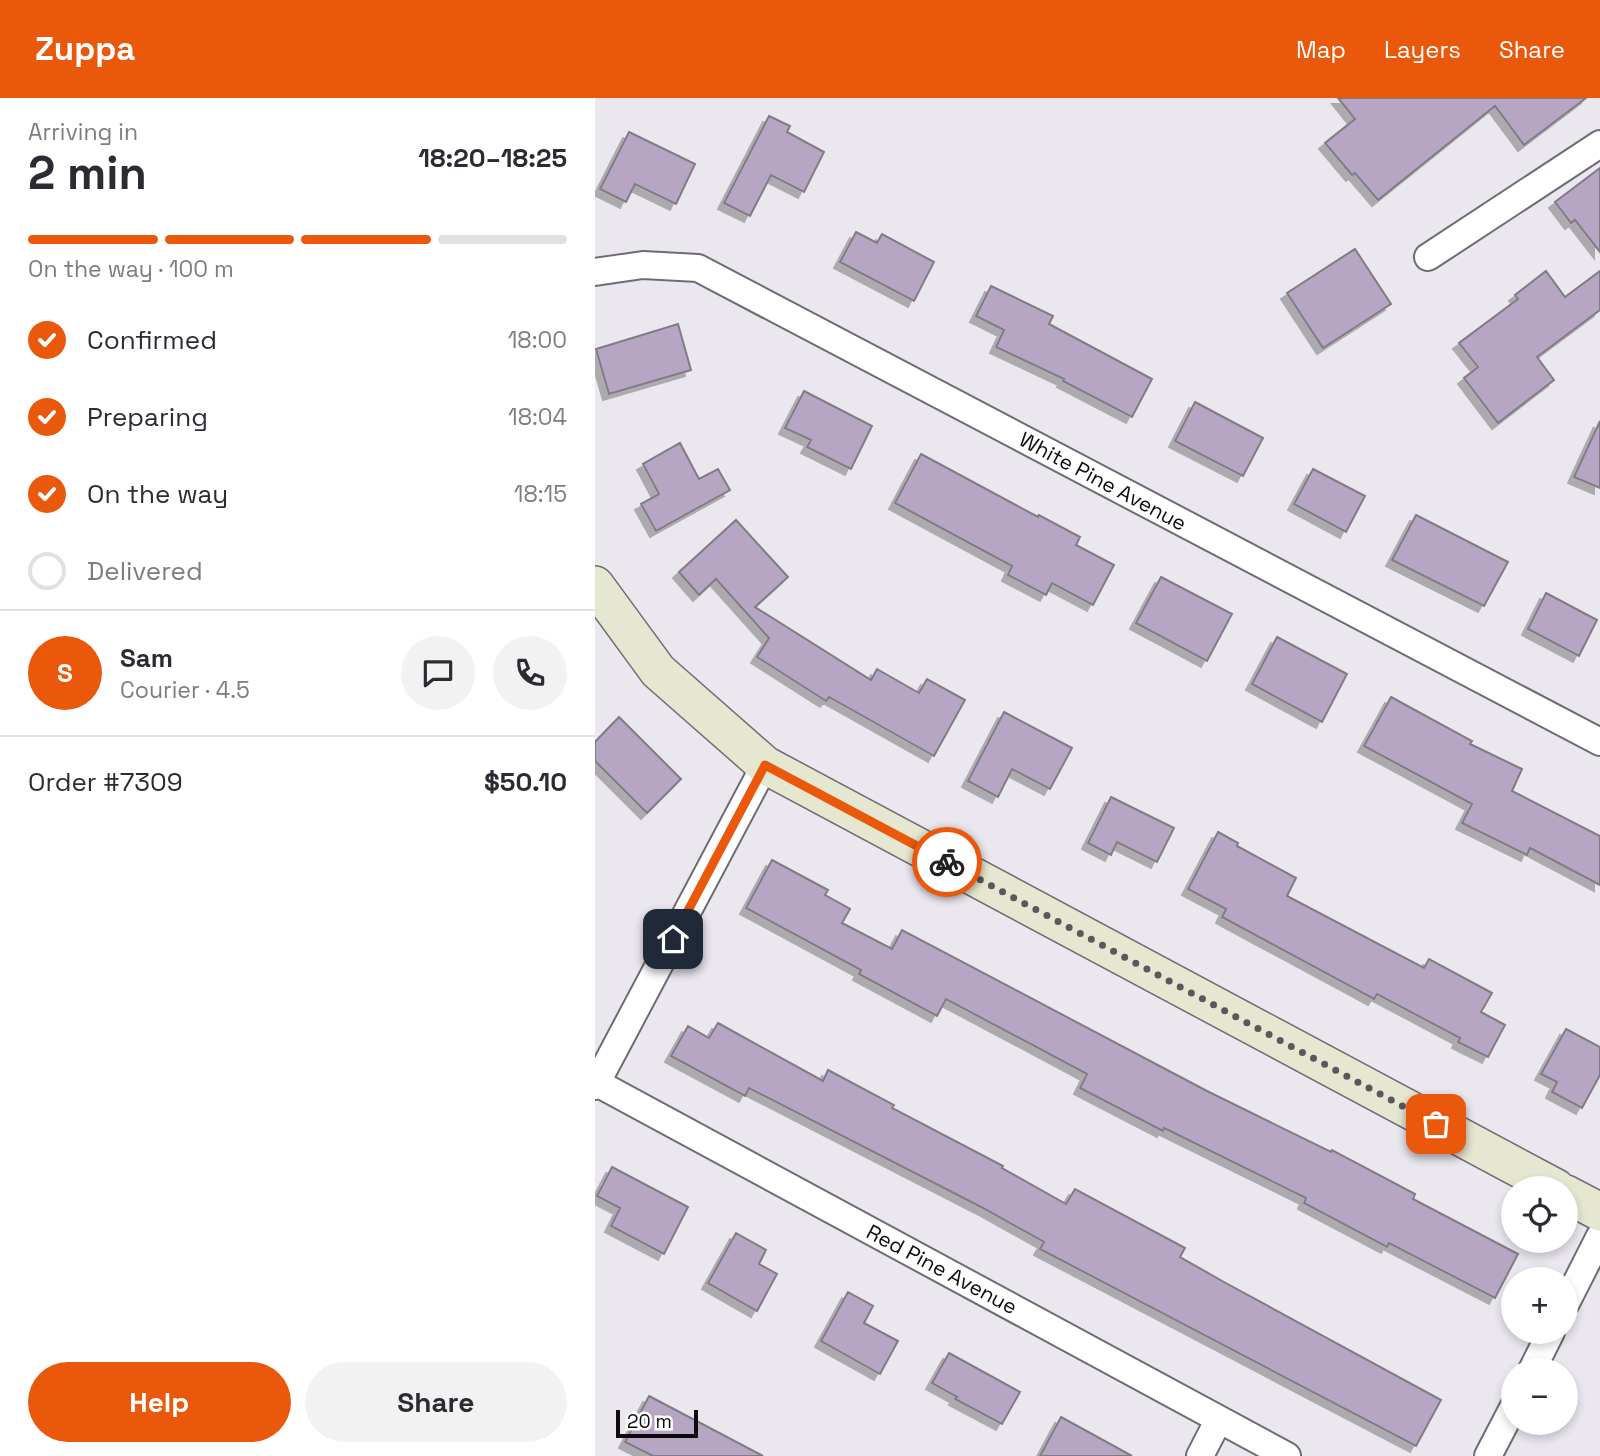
<!DOCTYPE html>
<html lang="en">
<head>
<meta charset="utf-8">
<style>
	body { margin:0; font-family:"Space Grotesk",sans-serif; background:#f2f2f3; color:#2b2b33; height:100vh; display:flex; flex-direction:column; font-size:26px; white-space:nowrap }
	* { box-sizing:border-box; margin:0 }
	p { font-size:23px; color:#7c7c81 }
	.icon { flex:none; width:38px; height:38px; fill:none; stroke:currentColor; stroke-width:2; stroke-linecap:round; stroke-linejoin:round }
	.map { position:relative; flex:1; overflow:hidden }
	.side { display:flex; flex-direction:column; background:#fff; width:595px }
	.side>* { flex:none }
	.controls { position:absolute; left:906px; top:1078px; display:grid; gap:14px }
	.controls a { display:grid; place-items:center; width:77px; height:77px; border-radius:50%; background:#fff; box-shadow:0 4px 10px #0003; font-size:35px }
	.scale { position:absolute; left:21px; bottom:18px; width:82px; box-sizing:border-box; padding-left:7px; border:4px solid #0d0b0e; border-top:0; font-size:19px; line-height:24px; white-space:nowrap; color:#0d0b0e; -webkit-text-stroke:5px #fff; paint-order:stroke }
	.pin { position:absolute; display:grid; place-items:center; width:60px; height:60px; color:#fff; margin:-30px; border-radius:14px; box-shadow:0 4px 10px #0006 }
	.courier { position:absolute; display:grid; place-items:center; width:70px; height:70px; margin:-35px; border:5px solid #ea580c; border-radius:50%; background:#fff; color:#222; box-shadow:0 2px 9px #0007 }
	.summary em { font-style:normal; font-weight:800 }
	.summary div { display:flex; flex-direction:column-reverse }
	.summary { display:flex; align-items:center; justify-content:space-between; height:119px; padding:0 28px }
	h1 { font-size:46px; font-weight:800; line-height:52px }
	.bar { display:grid; grid-template-columns:repeat(4,1fr); gap:10px 7px; align-content:center; height:84px; padding:0 28px }
	.bar i { height:9px; border-radius:5px; background:#e1e1e2 }
	.bar .selected { background:#ea580c }
	.bar p { grid-column:span 4 }
	.line { display:flex; align-items:center; gap:18px; padding:0 28px; border-top:2px solid #e1e1e2 }
	.line div { flex:1 }
	.round { display:grid; place-items:center; flex:none; width:74px; height:74px; border-radius:37px; background:#f2f2f3 }
	ol { padding:0 28px; list-style:none }
	li { display:flex; align-items:center; gap:21px; height:77px }
	li p { margin-inline-start:auto }
	li .icon { padding:7px; border-radius:50%; background:#ea580c; color:#fff; stroke-width:4 }
	li:last-child { color:#7c7c81 }
	li i { width:38px; height:38px; border:4px solid #e1e1e2; border-radius:50% }
	.primary-button { display:flex; gap:14px; margin-top:auto; padding:14px 28px }
	.primary-button a { flex:1; height:80px; border-radius:42px; background:#ea580c; color:#fff; font-size:28px; font-weight:800; line-height:80px; text-align:center }
	.primary-button a+a { background:#f2f2f3; color:#2b2b33 }
	header { display:flex; align-items:center; gap:42px; box-sizing:border-box; height:98px; padding:0 35px; background:#ea580c; color:#fff }
	header strong { font-size:33px }
	nav { display:flex; gap:38px; margin-inline-start:auto; font-size:24px }
	main { display:flex; flex:1; min-height:0 }
	.map>svg:first-child { display:block }
	.building { fill:#b6a6c3; stroke:#807c83; stroke-width:2; filter:url(#shadow) }
	.lines { fill:none; stroke-linecap:round; stroke-linejoin:round }
	.street-casing { stroke:#6f6b73; stroke-width:30 }
	.secondary-casing { stroke:#6f6b73; stroke-width:40 }
	.street { stroke:#fff; stroke-width:26 }
	.secondary { stroke:#e6e7d0; stroke-width:37 }
	.done { stroke:#5b585d; stroke-width:7; stroke-dasharray:0 12.6 }
	.route { stroke:#ea580c; stroke-width:9 }
	.labels { text-anchor:middle; dominant-baseline:central; stroke-width:7; stroke-linejoin:round; paint-order:stroke }
	.street-label { font-size:21px; fill:#0d0b0e; stroke:#fff }
</style>
</head>
<body>
<header>
<strong>Zuppa</strong>
<nav><a>Map</a><a>Layers</a><a>Share</a></nav>
</header>
<main>
<section class="side">
<div class="summary"><div><h1>2 min</h1><p>Arriving in</p></div><em>18:20–18:25</em></div>
<div class="bar"><i class="selected"></i><i class="selected"></i><i class="selected"></i><i></i><p>On the way · 100 m</p></div>
<ol>
<li><svg class="icon" aria-label="check" viewBox="0 0 24 24"><path d="M5 12l5 5 9-10"/></svg>Confirmed<p>18:00</p></li>
<li><svg class="icon" aria-label="check" viewBox="0 0 24 24"><path d="M5 12l5 5 9-10"/></svg>Preparing<p>18:04</p></li>
<li><svg class="icon" aria-label="check" viewBox="0 0 24 24"><path d="M5 12l5 5 9-10"/></svg>On the way<p>18:15</p></li>
<li><i></i>Delivered</li>
</ol>
<div class="line" style="height:126px"><b class="round" style="background:#ea580c;color:#fff">S</b><div><b>Sam</b><p>Courier · 4.5</p></div><a class="round"><svg class="icon" aria-label="chat" viewBox="0 0 24 24"><path d="M4 5h16v11H9l-5 4z"/></svg></a><a class="round"><svg class="icon" aria-label="phone" viewBox="0 0 24 24"><path d="M5 4h4l2 5-3 2q2 4 5 5l2-3 5 2v4C11 20 4 13 5 4z"/></svg></a></div>
<div class="line" style="height:91px"><div>Order #7309</div><b>$50.10</b></div>
<div class="primary-button"><a>Help</a><a>Share</a></div>
</section>
<div class="map">
<svg width="1005" height="1358" viewBox="0 0 1005 1358">
	<defs>
		<filter id="shadow"><feDropShadow dx="-6" dy="6" stdDeviation="0" flood-color="#0004"/></filter>
	</defs>
	<rect width="100%" height="100%" fill="#ebe7ef"/>
	<path class="building" d="M 743,0 L 991,0 L 929,47 L 900,8 L 783,102 L 760,75 L 757,77 L 730,45 L 760,21 Z
		M 174,18 L 195,28 L 192,34 L 229,54 L 209,94 L 176,77 L 155,118 L 129,105 Z
		M 34,34 L 100,66 L 81,106 L 40,86 L 31,104 L 5,91 Z
		M 1005,70 L 1005,154 L 980,122 L 976,125 L 960,104 Z
		M 261,134 L 282,145 L 287,136 L 339,164 L 319,203 L 245,164 Z
		M 760,151 L 796,206 L 728,250 L 692,195 Z
		M 951,173 L 970,199 L 1005,173 L 1005,212 L 942,259 L 959,282 L 903,325 L 869,280 L 883,269 L 864,245 L 923,201 L 920,197 Z
		M 396,188 L 458,218 L 454,226 L 557,281 L 537,319 L 468,283 L 469,281 L 401,249 L 409,232 L 381,218 Z
		M 83,226 L 96,272 L 14,296 L 1,251 Z
		M 209,293 L 277,328 L 256,371 L 212,349 L 216,342 L 190,330 Z
		M 600,304 L 668,340 L 648,378 L 580,343 Z
		M 1005,323 L 1005,390 L 979,379 Z
		M 85,345 L 104,381 L 123,371 L 135,392 L 61,433 L 46,406 L 64,396 L 48,366 Z
		M 326,356 L 443,419 L 444,417 L 485,439 L 481,447 L 519,467 L 498,507 L 457,485 L 451,497 L 413,477 L 417,468 L 300,405 Z
		M 718,371 L 770,398 L 751,434 L 699,406 Z
		M 821,417 L 913,464 L 889,508 L 797,462 Z
		M 141,422 L 193,479 L 160,509 L 276,582 L 282,571 L 324,595 L 332,581 L 370,602 L 339,658 L 234,599 L 231,603 L 162,559 L 174,540 L 121,481 L 104,497 L 84,474 Z
		M 566,479 L 637,516 L 612,563 L 541,525 Z
		M 951,495 L 1002,522 L 984,558 L 933,531 Z
		M 682,539 L 752,576 L 727,624 L 657,586 Z
		M 796,599 L 877,643 L 875,646 L 927,671 L 917,693 L 1005,738 L 1005,787 L 935,750 L 932,757 L 867,725 L 877,706 L 769,648 Z
		M 409,614 L 477,650 L 455,691 L 417,671 L 403,699 L 373,683 Z
		M 24,619 L 86,681 L 52,715 L 0,663 L 0,644 Z
		M 516,699 L 579,730 L 562,764 L 522,744 L 516,757 L 493,745 Z
		M 623,734 L 643,745 L 642,748 L 701,780 L 692,798 L 829,870 L 834,861 L 897,895 L 886,914 L 910,927 L 893,959 L 863,944 L 865,940 L 782,896 L 779,901 L 627,819 L 631,811 L 593,791 Z
		M 177,762 L 233,792 L 230,797 L 255,811 L 247,825 L 297,851 L 307,832 L 612,993 L 736,1054 L 737,1052 L 820,1096 L 818,1101 L 923,1156 L 900,1200 L 794,1145 L 792,1149 L 709,1105 L 711,1100 L 569,1030 L 568,1033 L 485,990 L 492,976 L 351,901 L 342,918 L 264,876 L 266,872 L 151,810 Z
		M 123,925 L 228,983 L 233,972 L 299,1007 L 297,1010 L 408,1068 L 407,1070 L 471,1106 L 480,1091 L 590,1150 L 585,1159 L 629,1184 L 846,1302 L 821,1348 L 445,1151 L 449,1144 L 386,1109 L 154,990 L 150,998 L 76,958 L 93,928 L 114,940 Z
		M 971,931 L 1005,949 L 1005,977 L 987,1010 L 957,994 L 962,984 L 946,976 Z
		M 17,1069 L 93,1109 L 69,1156 L 16,1128 L 25,1110 L 2,1098 Z
		M 141,1135 L 171,1152 L 164,1166 L 182,1176 L 162,1213 L 113,1185 Z
		M 253,1194 L 278,1208 L 269,1225 L 303,1243 L 285,1276 L 226,1243 Z
		M 354,1255 L 425,1294 L 407,1326 L 360,1301 L 362,1299 L 337,1285 Z
		M 54,1298 L 168,1358 L 58,1358 L 30,1344 Z
		M 466,1319 L 537,1358 L 445,1358 Z"/>
	<g class="lines">
		<g class="street-casing">
			<path id="street" d="M 833,159 L 1005,46
				M 0,174 L 48,167 L 103,170 L 1005,644
				M 2,985 L 692,1358
				M 0,988 L 170,667
				M 971,1205 L 1005,1138
				M 937,1272 L 956,1234
				M 605,1358 L 624,1321
				M 893,1358 L 919,1308"/>
		</g>
		<g class="secondary-casing">
			<path id="secondary" d="M 0,487 L 63,573 L 170,667 L 961,1090
				M 971,1096 L 1005,1114"/>
		</g>
		<use href="#street" class="street"/>
		<use href="#secondary" class="secondary"/>
	</g>
	<g class="lines">
		<path class="done" d="M 352,764 L 841,1026"/>
		<path class="route" d="M 78,841 L 170,667 L 352,764"/>
	</g>
	<g class="labels">
		<g class="street-label">
			<text transform="translate(508 383) rotate(28)">White Pine Avenue</text>
			<text transform="translate(347 1171) rotate(28)">Red Pine Avenue</text>
		</g>
	</g>
</svg>
<div class="controls">
<a><svg class="icon" aria-label="locate" viewBox="0 0 24 24"><circle cx="12" cy="12" r="6"/><path d="M12 2v4M12 18v4M2 12h4M18 12h4"/></svg></a>
<a>+</a>
<a>−</a>
</div>
<div class="scale">20 m</div>
<div class="pin" style="left:841px;top:1026px;background:#ea580c"><svg class="icon" aria-label="bag" viewBox="0 0 24 24"><path d="M5 8h14l-1 12H6zM9 8a3 3 0 0 1 6 0"/></svg></div>
<div class="pin" style="left:78px;top:841px;background:#1f2937"><svg class="icon" aria-label="home" viewBox="0 0 24 24"><path d="M3 11l9-7 9 7M6 9v11h12V9"/></svg></div>
<div class="courier" style="left:352px;top:764px"><svg class="icon" aria-label="bike" viewBox="0 0 24 24"><circle cx="6" cy="16" r="4"/><circle cx="18" cy="16" r="4"/><path d="M6 16l4-8h5l3 8M10 8l3 8H6M13 5h3"/></svg></div>
</div>
</main>
</body>
</html>
